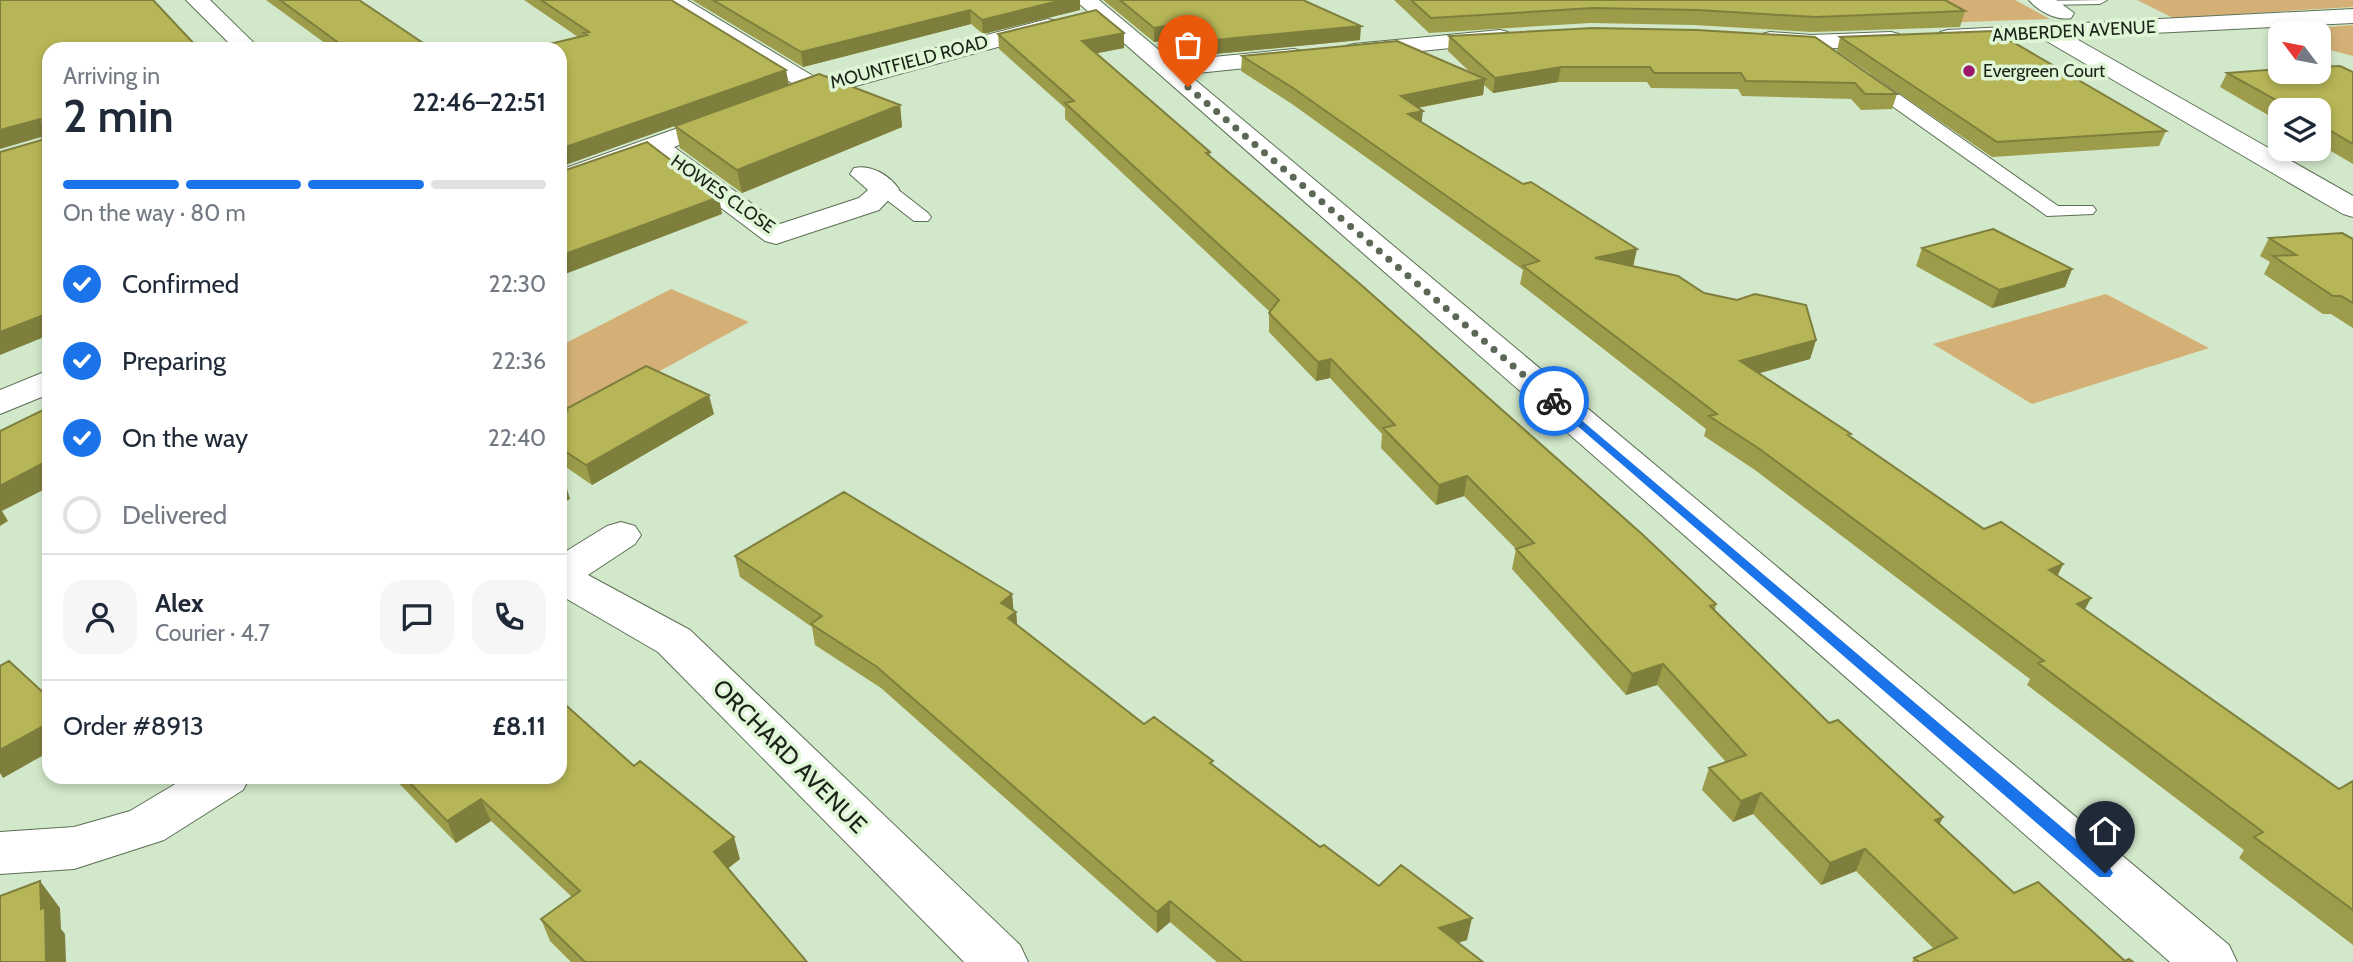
<!DOCTYPE html>
<html lang="en">
<head>
<meta charset="utf-8">
<style>
	body { margin:0; font-family:Cabin,sans-serif; background:#f6f6f7; color:#1f2937; height:100vh; display:flex; flex-direction:column; font-size:26px; white-space:nowrap }
	* { box-sizing:border-box; margin:0 }
	p { font-size:23px; color:#747a83 }
	.icon { flex:none; width:38px; height:38px; fill:none; stroke:currentColor; stroke-width:2; stroke-linecap:round; stroke-linejoin:round }
	.map { position:relative; flex:1; overflow:hidden }
	.details { position:absolute; left:42px; top:42px; width:525px; height:742px; display:flex; flex-direction:column; background:#fff; border-radius:21px; box-shadow:0 4px 10px #0003 }
	.details>* { flex:none }
	.needle { width:46px; rotate:302deg }
	.buttons { position:absolute; left:2268px; top:21px; display:grid; gap:14px }
	.buttons a { display:grid; place-items:center; width:63px; height:63px; border-radius:14px; background:#fff; box-shadow:0 4px 10px #0003; font-size:35px }
	.pin { position:absolute; display:grid; place-items:center; width:60px; height:60px; color:#fff; margin:-72px -30px; border-radius:50% 50% 50% 0; rotate:-45deg; box-shadow:0 0 7px #0007 }
	.pin .icon { rotate:45deg }
	.courier { position:absolute; display:grid; place-items:center; width:70px; height:70px; margin:-35px; border:5px solid #1a73e8; border-radius:50%; background:#fff; color:#222; box-shadow:0 2px 9px #0007 }
	.head em { font-style:normal; font-weight:600 }
	.head div { display:flex; flex-direction:column-reverse }
	.head { display:flex; align-items:center; justify-content:space-between; height:119px; padding:0 21px }
	h1 { font-size:46px; font-weight:600; line-height:52px }
	.bar { display:grid; grid-template-columns:repeat(4,1fr); gap:10px 7px; align-content:center; height:84px; padding:0 21px }
	.bar i { height:9px; border-radius:5px; background:#e0e1e3 }
	.bar .current { background:#1a73e8 }
	.bar p { grid-column:span 4 }
	.line { display:flex; align-items:center; gap:18px; padding:0 21px; border-top:2px solid #e0e1e3 }
	.line div { flex:1 }
	.round { display:grid; place-items:center; flex:none; width:74px; height:74px; border-radius:21px; background:#f6f6f7 }
	ol { padding:0 21px; list-style:none }
	li { display:flex; align-items:center; gap:21px; height:77px }
	li p { margin-inline-start:auto }
	li .icon { padding:7px; border-radius:50%; background:#1a73e8; color:#fff; stroke-width:4 }
	li:last-child { color:#747a83 }
	li i { width:38px; height:38px; border:4px solid #e0e1e3; border-radius:50% }
	.map>svg:first-child { display:block }
	.green { fill:#d4b076 }
	.lines { fill:none; stroke-linecap:round; stroke-linejoin:round }
	.service-casing { stroke:#5b6f54; stroke-width:2 }
	.minor-casing { stroke:#5b6f54; stroke-width:2 }
	.service { fill:#fff; fill-rule:evenodd }
	.minor { fill:#fff; fill-rule:evenodd }
	.wall { fill:#9d9c4b }
	.shaded-wall { fill:#7f7f3d }
	.building { fill:#b6b557; stroke:#7f7f3d; stroke-width:2 }
	.route { fill:#1a73e8 }
	.done { stroke:#5b6856; stroke-width:7; stroke-dasharray:0 12.6 }
	.poi-dot { fill:#9c1769; stroke:#dff6d7; stroke-width:2.5 }
	.labels { text-anchor:middle; dominant-baseline:central; stroke-width:7; stroke-linejoin:round; paint-order:stroke }
	.far-street-label { font-size:18px; fill:#1b2318; stroke:#dff6d7 }
	.far-poi-label { font-size:18px; fill:#1b2318; stroke:#dff6d7; text-anchor:start }
	.near-street-label { font-size:24px; fill:#1b2318; stroke:#dff6d7 }
</style>
</head>
<body>
<div class="map">
<svg width="2353" height="962" viewBox="0 0 2353 962">
	<rect width="100%" height="100%" fill="#d2e8ca"/>
	<path class="green" d="M 1872,0 L 2015,0 L 2050,19 L 1911,24 Z
		M 2137,0 L 2353,0 L 2353,7 L 2173,18 Z
		M 2353,25 L 2353,56 L 2319,47 L 2319,33 L 2281,33 L 2276,31 Z
		M 671,289 L 749,322 L 560,426 L 560,346 Z
		M 2106,294 L 2209,348 L 2032,404 L 1933,344 Z"/>
	<g class="lines">
		<g class="service-casing">
			<path id="service" d="M 2107,0 L 2100,4 L 2042,5 L 2035,1 Z
				M 1867,75 L 1873,76 L 2058,206 L 2093,206 L 2096,210 L 2093,214 L 2047,216 L 1861,84 L 1859,80 L 1861,76 Z
				M 885,183 L 892,185 L 928,213 L 931,217 L 928,221 L 914,221 L 878,193 L 875,189 Z"/>
		</g>
		<g class="minor-casing">
			<path id="minor" d="M 186,0 L 210,0 L 260,49 L 235,49 Z
				M 661,0 L 687,0 L 818,79 L 1048,19 L 1056,21 L 1059,26 L 1056,31 L 786,105 L 777,102 L 773,97 L 777,92 L 795,85 L 664,5 Z
				M 1075,0 L 1099,0 L 1172,61 L 1294,49 L 1302,51 L 1306,56 L 1302,61 L 1294,63 L 1188,74 L 2229,945 L 2237,962 L 2170,962 Z
				M 2029,0 L 2056,0 L 2074,13 L 2071,18 C 2057,21 2038,11 2029,0 Z
				M 2353,9 L 2353,23 L 2073,37 L 2353,196 L 2353,217 L 2343,214 L 2043,39 L 1948,44 L 1940,42 L 1937,37 L 1940,32 L 1948,30 Z
				M 1500,30 L 1508,32 L 1511,37 L 1508,42 L 1354,58 L 1346,56 L 1342,51 L 1346,46 L 1354,44 Z
				M 1770,32 L 1812,35 L 1891,32 L 1899,34 L 1903,39 L 1899,44 L 1891,46 L 1812,49 L 1762,44 L 1758,39 L 1762,34 Z
				M 726,111 L 735,114 L 739,119 L 735,124 L 674,147 L 780,224 L 859,198 L 868,190 L 850,174 L 854,168 C 871,164 889,175 899,189 L 879,210 L 776,244 L 765,241 L 651,155 L 560,187 L 560,170 Z
				M 49,370 L 49,394 L 0,414 L 0,390 Z
				M 621,522 L 635,526 L 641,535 L 635,544 L 588,575 L 690,630 L 1020,945 L 1028,962 L 964,962 L 658,652 L 560,595 L 560,555 L 607,526 Z
				M 187,777 L 250,777 L 243,790 L 164,840 L 74,869 L 0,874 L 0,832 L 74,827 L 130,811 Z"/>
		</g>
		<use href="#service" class="service"/>
		<use href="#minor" class="minor"/>
	</g>
	<path class="wall" d="M 266,0 L 359,0 L 432,49 L 333,49 Z
		M 524,0 L 671,0 L 789,85 L 900,105 L 902,127 L 742,193 L 680,148 L 675,126 L 578,37 Z
		M 692,0 L 1080,0 L 1080,10 L 983,34 L 971,24 L 803,67 Z
		M 1103,0 L 1303,0 L 1360,40 L 1214,54 L 1186,36 L 1154,42 Z
		M 1394,0 L 1947,0 L 1946,1 L 1965,11 L 1960,27 L 1812,32 L 1694,25 L 1590,23 L 1429,33 Z
		M 1697,30 L 1897,94 L 1892,109 L 1861,110 L 1851,99 L 1742,96 L 1738,89 L 1651,88 L 1647,82 L 1558,82 L 1493,93 L 1484,85 L 1483,95 L 1418,108 L 1422,122 L 1633,266 L 1704,293 L 1816,340 L 1810,359 L 1759,373 L 1984,529 L 2063,564 L 2057,576 L 2085,610 L 2339,789 L 2353,781 L 2353,945 L 2239,858 L 2244,850 L 2027,685 L 2030,679 L 1755,470 L 1704,436 L 1706,429 L 1520,284 L 1523,270 L 1292,104 L 1241,71 L 1242,56 L 1472,74 L 1448,51 L 1449,36 Z
		M 1124,33 L 1124,48 L 1096,53 L 1210,152 L 1210,156 L 1716,604 L 1715,610 L 1829,723 L 1943,817 L 1939,825 L 2014,893 L 2125,961 L 2133,962 L 1912,962 L 1914,958 L 1934,949 L 1856,871 L 1821,885 L 1753,814 L 1733,822 L 1702,790 L 1709,768 L 1726,762 L 1657,685 L 1626,695 L 1512,569 L 1516,549 L 1464,496 L 1436,505 L 1381,448 L 1382,434 L 1330,378 L 1316,381 L 1269,332 L 1269,313 L 1270,312 L 1065,119 L 1065,108 L 999,49 L 998,34 Z
		M 1840,37 L 2166,131 L 2159,146 L 1992,157 L 1837,51 Z
		M 2353,72 L 2353,164 L 2319,144 L 2319,110 L 2280,110 L 2280,122 L 2220,87 L 2227,73 Z
		M 2269,238 L 2353,239 L 2353,328 L 2331,314 L 2323,314 L 2264,274 L 2270,262 L 2260,256 Z
		M 1922,248 L 2072,269 L 2065,287 L 1992,308 L 1916,266 Z
		M 564,410 L 714,414 L 592,485 L 560,463 L 560,415 L 565,413 Z
		M 735,556 L 1012,594 L 1013,611 L 1016,612 L 1017,625 L 1144,724 L 1213,765 L 1320,847 L 1379,886 L 1467,940 L 1458,943 L 1483,962 L 1217,962 L 1170,922 L 1157,933 L 881,688 L 815,645 L 812,627 L 740,577 Z
		M 393,777 L 560,777 L 740,859 L 728,868 L 807,962 L 571,962 L 550,941 L 541,919 L 572,897 L 491,821 L 456,843 Z"/>
	<path class="shaded-wall" d="M 1062,0 L 1080,0 L 1080,10 L 983,34 L 982,20 Z
		M 970,10 L 971,24 L 803,67 L 801,52 Z
		M 1186,22 L 1186,36 L 1154,42 L 1154,28 Z
		M 1361,26 L 1360,40 L 1214,54 L 1214,40 Z
		M 1124,33 L 1124,48 L 1083,56 L 1082,41 Z
		M 1561,67 L 1558,82 L 1493,93 L 1495,78 Z
		M 786,70 L 789,85 L 560,167 L 560,149 Z
		M 1485,79 L 1483,95 L 1399,111 L 1401,96 Z
		M 900,105 L 902,127 L 742,193 L 737,170 Z
		M 1423,111 L 1421,127 L 1408,114 Z
		M 40,119 L 48,135 L 0,149 L 0,130 Z
		M 719,197 L 722,214 L 560,276 L 560,256 Z
		M 1637,249 L 1633,267 L 1595,258 Z
		M 2072,269 L 2065,287 L 1992,308 L 1999,290 Z
		M 49,313 L 49,335 L 0,355 L 0,332 Z
		M 1816,340 L 1810,359 L 1735,380 L 1740,361 Z
		M 1331,359 L 1330,378 L 1316,381 L 1318,362 Z
		M 709,395 L 714,414 L 592,485 L 586,465 Z
		M 49,460 L 49,487 L 2,511 L 8,521 L 0,526 L 0,486 Z
		M 1467,476 L 1464,496 L 1436,505 L 1439,485 Z
		M 564,479 L 570,499 L 560,505 L 560,481 Z
		M 2063,564 L 2053,585 L 2049,570 Z
		M 1012,594 L 1014,614 L 1016,612 L 1018,633 L 1001,603 Z
		M 2091,598 L 2080,619 L 2077,604 Z
		M 1663,664 L 1657,685 L 1626,695 L 1632,674 Z
		M 49,723 L 49,752 L 3,778 L 0,773 L 0,750 Z
		M 1761,793 L 1753,814 L 1733,822 L 1741,801 Z
		M 481,799 L 491,821 L 456,843 L 447,821 Z
		M 1943,817 L 1933,838 L 1935,820 Z
		M 734,837 L 740,859 L 721,874 L 714,852 Z
		M 1865,849 L 1856,871 L 1821,885 L 1830,863 Z
		M 40,881 L 60,908 L 61,929 L 65,934 L 66,962 L 46,962 L 41,909 Z
		M 1170,901 L 1170,922 L 1157,933 L 1157,912 Z
		M 1472,918 L 1467,940 L 1435,949 L 1439,928 Z"/>
	<path class="building" d="M 0,0 L 153,0 L 199,49 L 49,49 L 49,313 L 0,332 L 0,152 L 42,140 L 44,122 L 40,119 L 0,130 Z
		M 280,0 L 359,0 L 432,49 L 347,49 Z
		M 541,0 L 671,0 L 786,70 L 560,149 L 560,49 L 529,49 L 587,35 L 584,33 L 589,32 Z
		M 713,0 L 1062,0 L 982,20 L 970,10 L 801,52 Z
		M 1120,0 L 1303,0 L 1361,26 L 1214,40 L 1186,22 L 1154,28 Z
		M 1411,0 L 1945,0 L 1965,11 L 1816,17 L 1697,10 L 1593,8 L 1431,18 Z
		M 1096,10 L 1124,33 L 1082,41 L 1210,152 L 1206,153 L 1359,283 L 1642,534 L 1716,604 L 1710,606 L 1829,723 L 1838,720 L 1943,817 L 1935,820 L 2014,893 L 2038,882 L 2125,961 L 2129,959 L 2133,962 L 1919,962 L 1914,958 L 1957,938 L 1865,849 L 1830,863 L 1761,793 L 1741,801 L 1709,768 L 1746,755 L 1663,664 L 1632,674 L 1516,549 L 1534,543 L 1467,476 L 1439,485 L 1383,428 L 1395,425 L 1331,359 L 1318,362 L 1269,313 L 1279,300 L 1065,103 L 1074,101 L 998,34 Z
		M 1593,28 L 1697,30 L 1815,37 L 1897,94 L 1865,94 L 1855,83 L 1746,81 L 1741,73 L 1654,73 L 1650,67 L 1561,67 L 1495,78 L 1449,36 Z
		M 1994,31 L 2166,131 L 1997,142 L 1840,37 Z
		M 1397,41 L 1485,79 L 1401,96 L 1423,111 L 1408,114 L 1523,184 L 1531,182 L 1637,249 L 1595,258 L 1678,276 L 1704,293 L 1737,300 L 1755,294 L 1806,305 L 1816,340 L 1740,361 L 1851,434 L 1848,435 L 1984,529 L 2001,522 L 2063,564 L 2049,570 L 2091,598 L 2077,604 L 2339,789 L 2353,781 L 2353,910 L 2254,837 L 2263,832 L 2038,663 L 2044,661 L 1761,450 L 1709,416 L 1717,414 L 1523,266 L 1539,261 L 1293,88 L 1242,56 Z
		M 2340,66 L 2353,72 L 2353,144 L 2319,124 L 2319,110 L 2294,110 L 2227,73 L 2280,69 L 2280,72 L 2319,72 L 2319,67 Z
		M 819,74 L 900,105 L 737,170 L 675,126 Z
		M 647,142 L 719,197 L 560,256 L 560,172 Z
		M 1993,229 L 2072,269 L 1999,290 L 1922,248 Z
		M 2342,233 L 2353,239 L 2353,303 L 2341,296 L 2333,296 L 2273,256 L 2296,255 L 2269,238 Z
		M 646,366 L 709,395 L 586,465 L 560,448 L 560,415 L 567,411 L 564,410 Z
		M 49,407 L 49,460 L 0,486 L 0,431 Z
		M 844,492 L 1012,594 L 1001,603 L 1016,612 L 1008,618 L 1144,724 L 1154,717 L 1213,761 L 1210,763 L 1320,847 L 1324,845 L 1379,886 L 1401,865 L 1472,918 L 1439,928 L 1483,962 L 1243,962 L 1170,901 L 1157,912 L 877,667 L 811,624 L 822,616 L 735,556 Z
		M 9,661 L 49,698 L 49,723 L 0,750 L 0,666 Z
		M 560,700 L 634,766 L 640,761 L 734,837 L 714,852 L 807,962 L 585,962 L 541,919 L 580,891 L 481,799 L 447,821 L 404,777 L 560,777 Z
		M 40,881 L 41,909 L 45,907 L 46,962 L 0,962 L 0,896 Z"/>
	<path class="route" d="M 1554,397 L 2110,868 L 2113,873 L 2110,877 L 2099,877 L 1551,403 L 1549,401 Z"/>
	<g class="lines">
		<path class="done" d="M 1188,87 L 1554,401"/>
	</g>
	<circle class="poi-dot" cx="1969" cy="71" r="7"/>
	<g class="labels">
		<g class="far-street-label">
			<text transform="translate(2074 31) rotate(-3)">AMBERDEN AVENUE</text>
			<text transform="translate(909 62) rotate(-15)">MOUNTFIELD ROAD</text>
			<text transform="translate(723 194) rotate(35)">HOWES CLOSE</text>
		</g>
		<g class="far-poi-label">
			<text x="1983" y="71">Evergreen Court</text>
		</g>
		<g class="near-street-label">
			<text transform="translate(790 756) rotate(45)">ORCHARD AVENUE</text>
		</g>
	</g>
</svg>
<div class="buttons">
<a><svg class="needle" viewBox="-14 -14 28 28"><path d="M0-13l5 13h-10z" fill="#e53935"/><path d="M0 13l5-13h-10z" fill="#747a83"/></svg></a>
<a><svg class="icon" aria-label="layers" viewBox="0 0 24 24"><path d="M12 4l9 5-9 5-9-5zM3 14l9 5 9-5"/></svg></a>
</div>
<div class="pin" style="left:1188px;top:87px;background:#ea580c"><svg class="icon" aria-label="bag" viewBox="0 0 24 24"><path d="M5 8h14l-1 12H6zM9 8a3 3 0 0 1 6 0"/></svg></div>
<div class="pin" style="left:2105px;top:873px;background:#1f2937"><svg class="icon" aria-label="home" viewBox="0 0 24 24"><path d="M3 11l9-7 9 7M6 9v11h12V9"/></svg></div>
<div class="courier" style="left:1554px;top:401px"><svg class="icon" aria-label="bike" viewBox="0 0 24 24"><circle cx="6" cy="16" r="4"/><circle cx="18" cy="16" r="4"/><path d="M6 16l4-8h5l3 8M10 8l3 8H6M13 5h3"/></svg></div>
<section class="details">
<div class="head"><div><h1>2 min</h1><p>Arriving in</p></div><em>22:46–22:51</em></div>
<div class="bar"><i class="current"></i><i class="current"></i><i class="current"></i><i></i><p>On the way · 80 m</p></div>
<ol>
<li><svg class="icon" aria-label="check" viewBox="0 0 24 24"><path d="M5 12l5 5 9-10"/></svg>Confirmed<p>22:30</p></li>
<li><svg class="icon" aria-label="check" viewBox="0 0 24 24"><path d="M5 12l5 5 9-10"/></svg>Preparing<p>22:36</p></li>
<li><svg class="icon" aria-label="check" viewBox="0 0 24 24"><path d="M5 12l5 5 9-10"/></svg>On the way<p>22:40</p></li>
<li><i></i>Delivered</li>
</ol>
<div class="line" style="height:126px"><a class="round"><svg class="icon" aria-label="person" viewBox="0 0 24 24"><circle cx="12" cy="8" r="4"/><path d="M4 21q1-7 8-7t8 7"/></svg></a><div><b>Alex</b><p>Courier · 4.7</p></div><a class="round"><svg class="icon" aria-label="chat" viewBox="0 0 24 24"><path d="M4 5h16v11H9l-5 4z"/></svg></a><a class="round"><svg class="icon" aria-label="phone" viewBox="0 0 24 24"><path d="M5 4h4l2 5-3 2q2 4 5 5l2-3 5 2v4C11 20 4 13 5 4z"/></svg></a></div>
<div class="line" style="height:91px"><div>Order #8913</div><b>£8.11</b></div>
</section>
</div>
</body>
</html>
